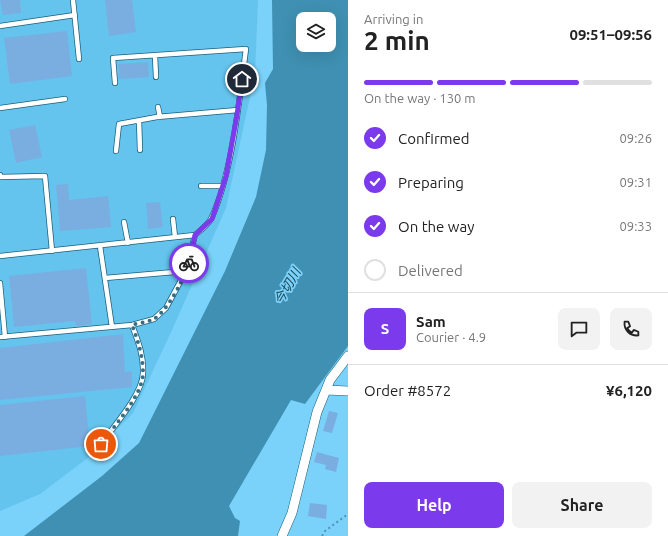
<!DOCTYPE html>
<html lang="en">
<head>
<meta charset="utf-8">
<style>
	body { margin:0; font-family:Ubuntu,"Noto Sans JP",sans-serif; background:#f2f2f2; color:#222; height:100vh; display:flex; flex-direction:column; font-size:15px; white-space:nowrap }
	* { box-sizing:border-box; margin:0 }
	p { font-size:13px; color:#767676 }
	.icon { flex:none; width:22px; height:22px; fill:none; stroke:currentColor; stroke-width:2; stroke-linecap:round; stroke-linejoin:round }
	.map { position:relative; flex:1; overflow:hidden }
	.side { display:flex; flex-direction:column; background:#fff; width:320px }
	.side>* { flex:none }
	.tools { position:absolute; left:296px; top:12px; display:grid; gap:8px }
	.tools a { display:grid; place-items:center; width:40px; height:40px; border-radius:8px; background:#fff; box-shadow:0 4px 16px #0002; font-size:20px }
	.pin { position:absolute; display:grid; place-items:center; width:34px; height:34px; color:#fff; margin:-17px; border:2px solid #fff; border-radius:50%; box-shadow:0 1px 4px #0007 }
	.courier { position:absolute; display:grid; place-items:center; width:40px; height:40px; margin:-20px; border:3px solid #7c3aed; border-radius:50%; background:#fff; color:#222; box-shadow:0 1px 5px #0007 }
	.summary em { font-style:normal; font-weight:600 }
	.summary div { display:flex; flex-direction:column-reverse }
	.summary { display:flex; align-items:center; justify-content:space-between; height:68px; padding:0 16px }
	h1 { font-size:26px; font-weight:600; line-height:30px }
	.bar { display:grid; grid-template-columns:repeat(4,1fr); gap:6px 4px; align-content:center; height:48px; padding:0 16px }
	.bar i { height:5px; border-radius:3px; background:#e0e0e0 }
	.bar .active { background:#7c3aed }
	.bar p { grid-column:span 4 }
	.line { display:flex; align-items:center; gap:10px; padding:0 16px; border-top:1px solid #e0e0e0 }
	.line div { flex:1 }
	.round { display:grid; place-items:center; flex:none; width:42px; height:42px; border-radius:8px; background:#f2f2f2 }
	ol { padding:0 16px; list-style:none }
	li { display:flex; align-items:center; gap:12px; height:44px }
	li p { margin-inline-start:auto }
	li .icon { padding:4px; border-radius:50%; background:#7c3aed; color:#fff; stroke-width:4 }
	li:last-child { color:#767676 }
	li i { width:22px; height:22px; border:2px solid #e0e0e0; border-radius:50% }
	.cta { display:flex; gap:8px; margin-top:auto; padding:8px 16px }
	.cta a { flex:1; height:46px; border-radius:8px; background:#7c3aed; color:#fff; font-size:16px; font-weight:600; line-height:46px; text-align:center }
	.cta a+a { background:#f2f2f2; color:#222 }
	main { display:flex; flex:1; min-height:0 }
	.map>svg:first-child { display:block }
	.built { fill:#64c4ee }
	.water { fill:#3f90b2; fill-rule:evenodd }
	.building { fill:#7aaee1 }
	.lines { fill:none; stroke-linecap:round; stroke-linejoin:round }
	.lane-casing { stroke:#19607c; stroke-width:6 }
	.street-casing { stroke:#19607c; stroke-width:10 }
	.path { stroke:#5093b1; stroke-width:2; stroke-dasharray:2 3; stroke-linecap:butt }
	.lane { stroke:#fff; stroke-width:4.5 }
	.street { stroke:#fff; stroke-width:9 }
	.done { stroke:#376e86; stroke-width:4; stroke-dasharray:0 7.2 }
	.route { stroke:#7c3aed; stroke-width:5 }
	.labels { text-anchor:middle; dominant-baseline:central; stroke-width:3.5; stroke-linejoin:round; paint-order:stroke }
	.water-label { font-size:13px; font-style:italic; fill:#1c404f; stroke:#7ad1f9 }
</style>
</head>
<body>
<main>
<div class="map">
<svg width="348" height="536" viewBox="0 0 348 536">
	<rect width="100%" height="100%" fill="#7ad1f9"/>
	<path class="built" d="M 0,0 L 258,0 L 255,74 L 226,208 L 172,330 L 133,413 L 93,454 L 40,494 L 0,511 Z"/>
	<path class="water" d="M 272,0 L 348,0 L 348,346 L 305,404 L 291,400 L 229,506 L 235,518 L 240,521 L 238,536 L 24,536 L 102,476 L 139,443 L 225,271 L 256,197 L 266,150 L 267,105 L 265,83 L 273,69 ZM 303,19 L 329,19 L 329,45 L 303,45 Z"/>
	<path class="building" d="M 0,0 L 20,0 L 21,13 L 3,15 Z
		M 105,0 L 132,0 L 136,32 L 109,36 Z
		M 67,31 L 72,76 L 10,84 L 4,38 Z
		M 148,62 L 149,77 L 119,79 L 118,64 Z
		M 35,125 L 42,157 L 16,163 L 9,130 Z
		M 68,184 L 69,200 L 108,196 L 111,227 L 60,231 L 56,185 Z
		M 160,202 L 163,227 L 148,229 L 146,203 Z
		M 86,268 L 92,324 L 76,326 L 75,321 L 14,327 L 9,276 Z
		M 123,334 L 125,372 L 132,371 L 132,387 L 0,400 L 0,348 Z
		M 85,396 L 90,446 L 0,456 L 0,405 Z
		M 329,411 L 338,413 L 332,433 L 323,431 Z
		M 317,452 L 339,458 L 336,472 L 325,469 L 326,465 L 314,462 Z
		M 310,503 L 327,505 L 326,519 L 308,516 Z"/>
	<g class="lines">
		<g class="lane-casing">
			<path id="lane" d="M 73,0 L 79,59
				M 0,26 L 75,15
				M 155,56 L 156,77
				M 158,107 L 160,117
				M 0,108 L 65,99
				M 139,121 L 140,150
				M 116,151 L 119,124 L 157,117 L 238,110
				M 0,175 L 0,177 L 45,176 L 52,251
				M 201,186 L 222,186
				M 173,219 L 175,237
				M 124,222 L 128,243
				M 100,246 L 112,327
				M 0,256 L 195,235 C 201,230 209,224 212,217 C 233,169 239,101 246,49 L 113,58 L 115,83
				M 105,278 L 186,271
				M 0,283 L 5,337
				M 0,337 L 132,325 L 154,319 L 166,308 L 186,271 L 195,235
				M 101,444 C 113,427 143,394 143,373 C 144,356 138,341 132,325"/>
		</g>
		<g class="street-casing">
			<path id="street" d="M 327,390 L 348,391
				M 282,536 L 292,513 L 317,412 L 330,380 L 348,356"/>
		</g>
		<path class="path" d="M 322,536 L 325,531 L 348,514"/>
		<use href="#lane" class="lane"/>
		<use href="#street" class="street"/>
	</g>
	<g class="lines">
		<path class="done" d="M 101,444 C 114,426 143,395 143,373 C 143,356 138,341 132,325 C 139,323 148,322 154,319 C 168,310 184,279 189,263"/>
		<path class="route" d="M 189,263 L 195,235 L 212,219 L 226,176 L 237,115 L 242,79"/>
	</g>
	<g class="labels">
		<g class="water-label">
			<text transform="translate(287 286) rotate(-60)">今切川</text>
		</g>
	</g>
</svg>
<div class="tools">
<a><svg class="icon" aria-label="layers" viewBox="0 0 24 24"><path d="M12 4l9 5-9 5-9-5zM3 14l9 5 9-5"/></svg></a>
</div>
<div class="pin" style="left:101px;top:444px;background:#ea580c"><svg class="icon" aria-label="bag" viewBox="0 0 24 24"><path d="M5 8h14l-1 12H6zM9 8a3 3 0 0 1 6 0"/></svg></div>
<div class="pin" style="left:242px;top:79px;background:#1f2937"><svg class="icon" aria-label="home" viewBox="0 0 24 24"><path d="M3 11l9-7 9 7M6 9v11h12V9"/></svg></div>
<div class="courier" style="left:189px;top:263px"><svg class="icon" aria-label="bike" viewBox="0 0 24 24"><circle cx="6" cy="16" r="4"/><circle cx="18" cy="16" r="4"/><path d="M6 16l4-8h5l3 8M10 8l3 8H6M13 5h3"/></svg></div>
</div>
<section class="side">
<div class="summary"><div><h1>2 min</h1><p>Arriving in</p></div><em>09:51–09:56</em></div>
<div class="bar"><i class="active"></i><i class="active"></i><i class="active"></i><i></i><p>On the way · 130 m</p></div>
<ol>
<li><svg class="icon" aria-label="check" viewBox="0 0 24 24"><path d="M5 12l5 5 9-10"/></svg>Confirmed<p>09:26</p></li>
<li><svg class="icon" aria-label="check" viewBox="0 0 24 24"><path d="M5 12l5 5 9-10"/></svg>Preparing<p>09:31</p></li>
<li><svg class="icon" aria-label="check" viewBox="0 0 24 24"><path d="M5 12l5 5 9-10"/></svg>On the way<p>09:33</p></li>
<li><i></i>Delivered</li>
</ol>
<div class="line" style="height:72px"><b class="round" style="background:#7c3aed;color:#fff">S</b><div><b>Sam</b><p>Courier · 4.9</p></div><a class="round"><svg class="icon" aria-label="chat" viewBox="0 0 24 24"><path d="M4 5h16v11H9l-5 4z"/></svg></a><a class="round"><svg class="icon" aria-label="phone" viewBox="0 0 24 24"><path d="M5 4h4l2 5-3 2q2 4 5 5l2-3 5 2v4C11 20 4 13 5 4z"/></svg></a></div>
<div class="line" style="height:52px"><div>Order #8572</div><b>¥6,120</b></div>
<div class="cta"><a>Help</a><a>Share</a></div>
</section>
</main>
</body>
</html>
